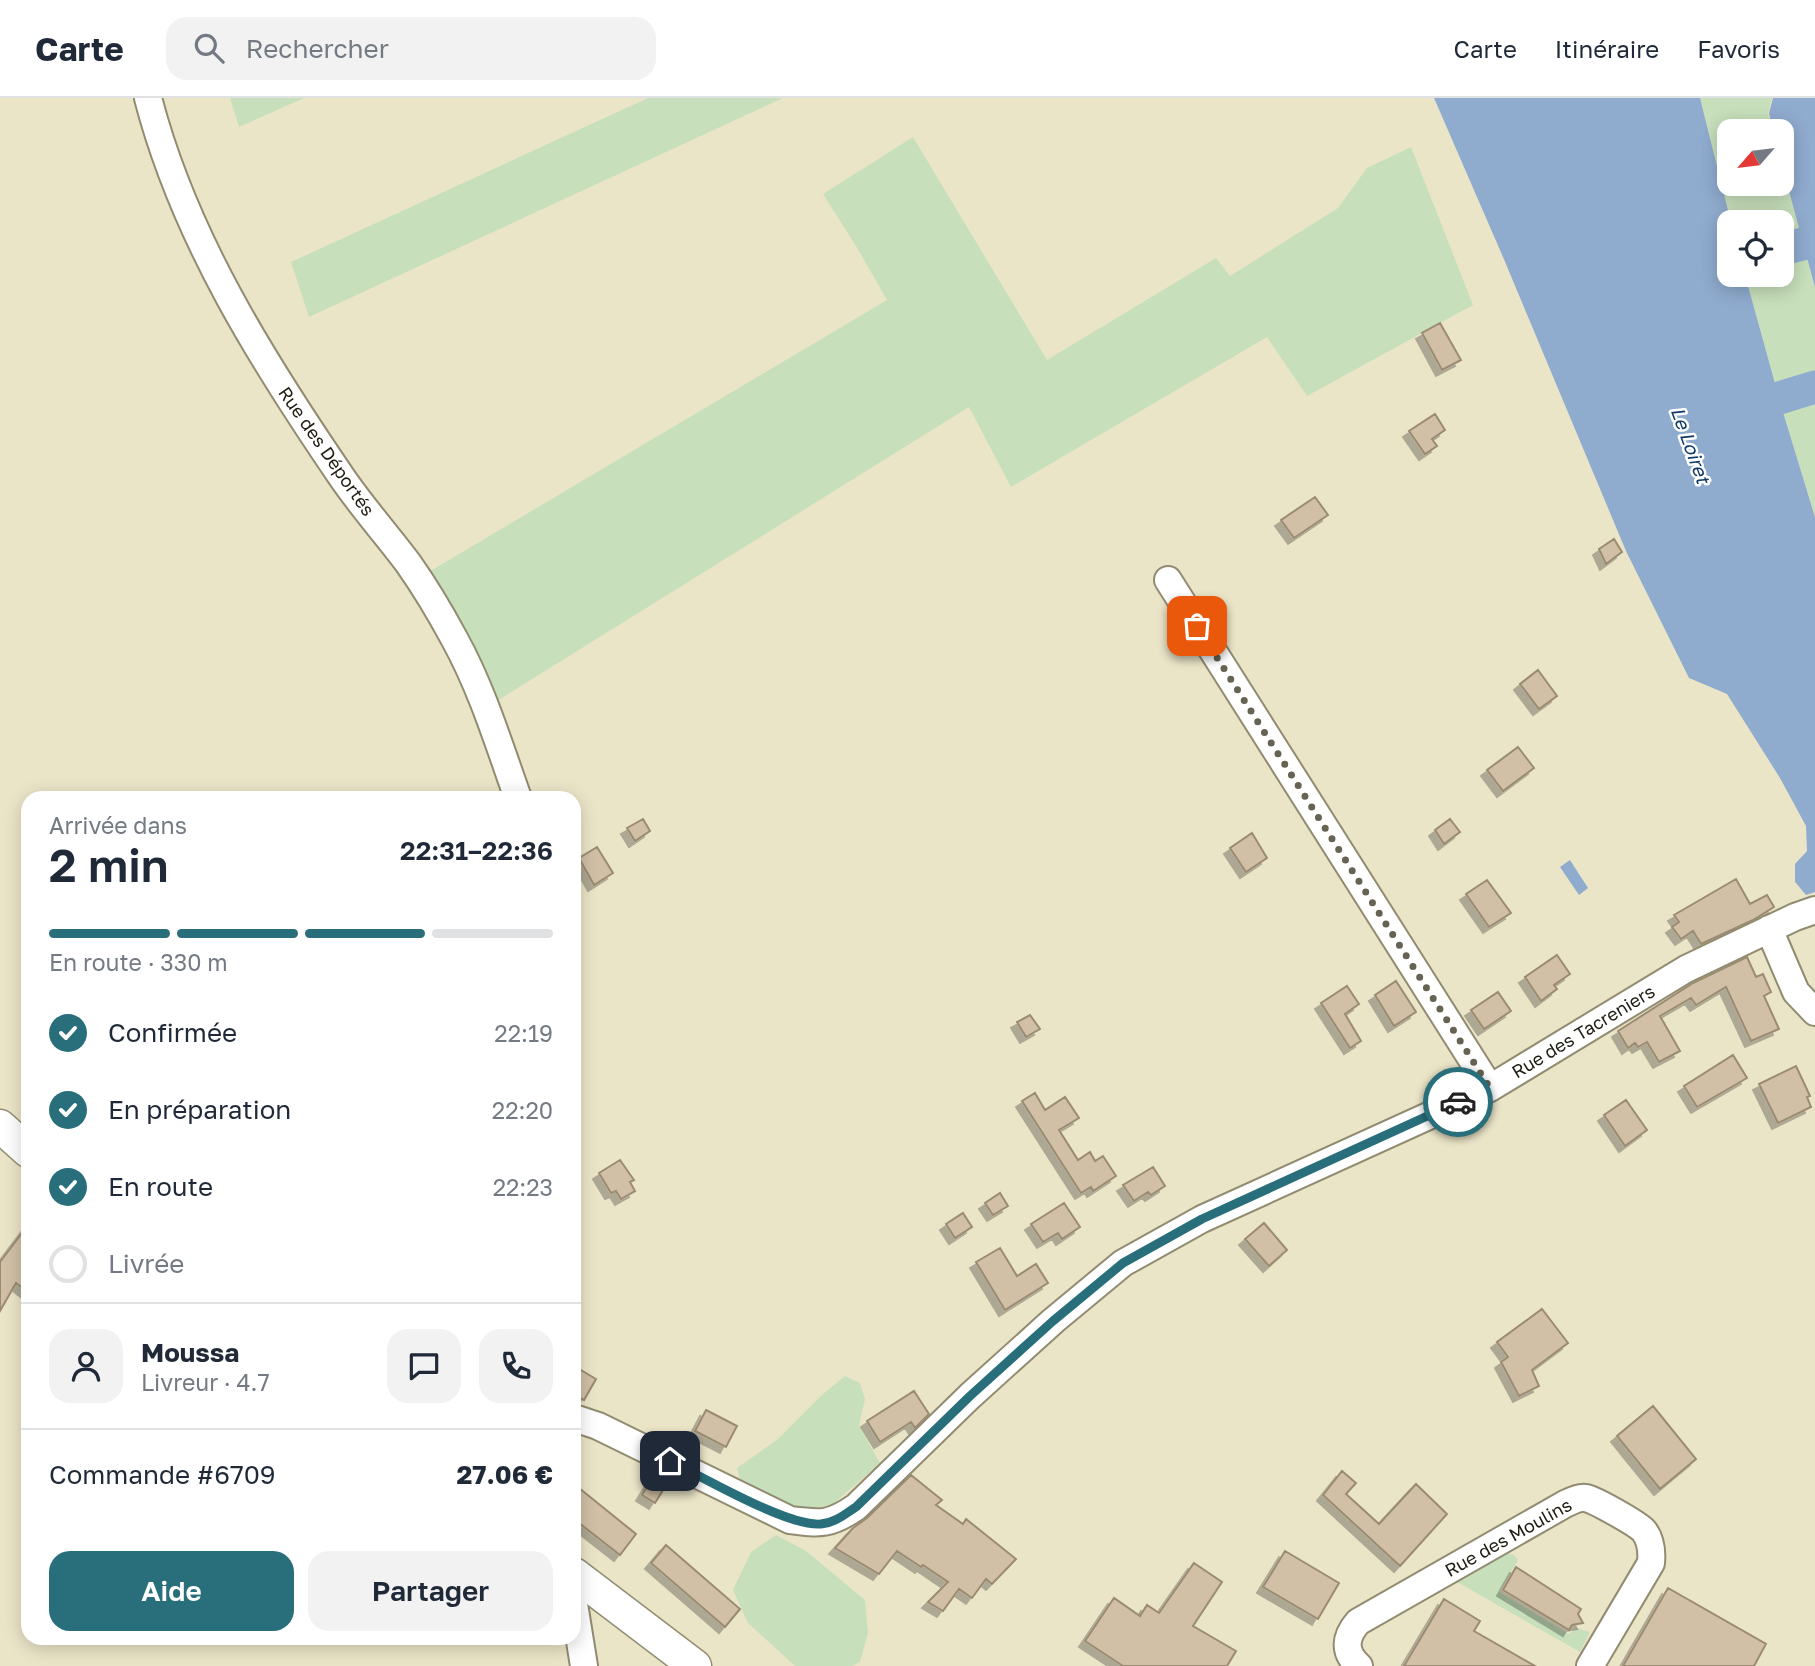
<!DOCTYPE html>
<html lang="fr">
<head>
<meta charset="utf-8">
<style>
	body { margin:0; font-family:"Golos Text",sans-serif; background:#f2f2f3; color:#1f2937; height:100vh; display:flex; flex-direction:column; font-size:26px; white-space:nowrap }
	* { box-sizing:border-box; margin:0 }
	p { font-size:23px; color:#747a83 }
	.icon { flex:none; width:38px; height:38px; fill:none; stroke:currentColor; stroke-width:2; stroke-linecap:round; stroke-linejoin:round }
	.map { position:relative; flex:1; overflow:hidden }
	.details { position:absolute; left:21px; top:693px; width:560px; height:854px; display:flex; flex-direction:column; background:#fff; border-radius:21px; box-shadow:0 4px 18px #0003 }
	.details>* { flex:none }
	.needle { width:46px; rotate:242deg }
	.tools { position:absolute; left:1717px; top:21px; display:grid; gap:14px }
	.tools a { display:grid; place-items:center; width:77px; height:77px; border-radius:14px; background:#fff; box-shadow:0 4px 18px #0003; font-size:35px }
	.pin { position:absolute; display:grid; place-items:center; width:60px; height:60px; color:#fff; margin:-30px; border-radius:14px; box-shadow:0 4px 10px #0006 }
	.courier { position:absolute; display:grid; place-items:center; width:70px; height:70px; margin:-35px; border:5px solid #286f7b; border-radius:50%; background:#fff; color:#222; box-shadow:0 2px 9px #0007 }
	.headline em { font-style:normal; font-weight:600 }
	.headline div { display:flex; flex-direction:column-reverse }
	.headline { display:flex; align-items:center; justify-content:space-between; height:119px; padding:0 28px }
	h1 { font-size:46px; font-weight:600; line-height:52px }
	.bar { display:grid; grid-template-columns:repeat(4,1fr); gap:10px 7px; align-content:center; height:84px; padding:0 28px }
	.bar i { height:9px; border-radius:5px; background:#e0e1e3 }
	.bar .active { background:#286f7b }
	.bar p { grid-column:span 4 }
	.line { display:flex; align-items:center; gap:18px; padding:0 28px; border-top:2px solid #e0e1e3 }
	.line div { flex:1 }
	.round { display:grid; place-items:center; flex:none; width:74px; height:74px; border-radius:21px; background:#f2f2f3 }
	ol { padding:0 28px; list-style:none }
	li { display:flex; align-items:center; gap:21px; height:77px }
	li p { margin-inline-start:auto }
	li .icon { padding:7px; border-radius:50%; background:#286f7b; color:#fff; stroke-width:4 }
	li:last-child { color:#747a83 }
	li i { width:38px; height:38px; border:4px solid #e0e1e3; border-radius:50% }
	.cta { display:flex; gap:14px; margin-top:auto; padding:14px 28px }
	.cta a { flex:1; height:80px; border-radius:21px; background:#286f7b; color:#fff; font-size:28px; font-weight:600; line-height:80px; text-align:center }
	.cta a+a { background:#f2f2f3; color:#1f2937 }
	header { display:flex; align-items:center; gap:42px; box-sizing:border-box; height:98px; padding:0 35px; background:#fff; border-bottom:2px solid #e0e1e3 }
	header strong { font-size:33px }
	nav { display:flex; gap:38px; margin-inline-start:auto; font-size:24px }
	.search { width:490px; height:63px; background:#f2f2f3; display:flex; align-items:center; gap:18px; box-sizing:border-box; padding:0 24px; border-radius:21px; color:#747a83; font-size:26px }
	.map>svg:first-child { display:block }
	.green { fill:#c7dfbb }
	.water { fill:#8fabce }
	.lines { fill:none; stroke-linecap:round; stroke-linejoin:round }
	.river { stroke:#8fabce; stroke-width:33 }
	.building { fill:#d1c0a6; stroke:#9b8b73; stroke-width:2; filter:url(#shadow) }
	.minor-casing { stroke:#918c71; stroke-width:30 }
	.major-casing { stroke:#918c71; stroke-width:35 }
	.minor { stroke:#fff; stroke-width:26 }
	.major { stroke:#fff; stroke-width:32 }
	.done { stroke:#666352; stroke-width:7; stroke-dasharray:0 12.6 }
	.route { stroke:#286f7b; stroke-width:9 }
	.labels { text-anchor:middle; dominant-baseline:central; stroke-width:5; stroke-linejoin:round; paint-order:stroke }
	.street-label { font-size:18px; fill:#1f1d12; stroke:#fff }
	.water-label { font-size:19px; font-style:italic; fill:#123a66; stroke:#fff }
</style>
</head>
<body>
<header>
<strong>Carte</strong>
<div class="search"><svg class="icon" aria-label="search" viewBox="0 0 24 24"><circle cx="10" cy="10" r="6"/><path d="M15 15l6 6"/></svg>Rechercher</div>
<nav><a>Carte</a><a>Itinéraire</a><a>Favoris</a></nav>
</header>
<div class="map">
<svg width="1815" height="1568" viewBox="0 0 1815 1568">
	<defs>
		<filter id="shadow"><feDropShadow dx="-6" dy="6" stdDeviation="0" flood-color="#0004"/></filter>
	</defs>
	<rect width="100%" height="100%" fill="#ebe5c8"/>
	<path class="green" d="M 230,0 L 304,0 L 239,29 Z
		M 648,0 L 783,0 L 309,219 L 291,164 Z
		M 1700,0 L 1772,0 L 1768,15 L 1773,33 L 1729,33 L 1729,86 L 1782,86 L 1782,65 L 1815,183 L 1815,418 L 1779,302 L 1745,177 L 1782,177 L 1782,124 L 1731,124 Z
		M 913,39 L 1047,262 L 1216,160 L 1230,178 L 1338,110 L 1367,70 L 1411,49 L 1473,207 L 1307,298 L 1267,239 L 1011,389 L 969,309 L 492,606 L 427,475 L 887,202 L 856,148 L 823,96 Z
		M 845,1278 L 860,1285 L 865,1301 L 859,1328 L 880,1365 L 831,1408 L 802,1410 L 742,1390 L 737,1370 L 778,1341 L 822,1297 Z
		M 776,1437 L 806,1453 L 865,1502 L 868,1535 L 860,1564 L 852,1568 L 795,1568 L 748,1525 L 733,1492 L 751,1454 Z
		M 1505,1454 L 1514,1457 L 1518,1462 L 1499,1494 L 1569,1536 L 1576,1530 L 1590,1534 L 1580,1554 L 1457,1484 Z"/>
	<path class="water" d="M 1434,0 L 1700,0 L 1731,124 L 1729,124 L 1729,177 L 1745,177 L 1782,311 L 1815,419 L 1815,794 L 1806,797 L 1795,784 L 1795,766 L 1807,753 L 1806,728 L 1780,680 L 1727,596 L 1689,580 L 1626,453 L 1503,159 Z
		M 1773,0 L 1815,0 L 1815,189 L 1782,67 L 1782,33 L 1773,33 L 1769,15 Z
		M 1570,762 L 1588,790 L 1579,797 L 1560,769 Z"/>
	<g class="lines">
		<path class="river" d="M 1782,151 L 1815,143
			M 1737,313 L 1815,289"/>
	</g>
	<path class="building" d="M 1440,225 L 1461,262 L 1442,272 L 1422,235 Z
		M 1435,316 L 1445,332 L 1432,341 L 1437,348 L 1425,356 L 1409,333 Z
		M 1315,399 L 1328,417 L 1294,440 L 1281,422 Z
		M 1614,441 L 1622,454 L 1606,466 L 1599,451 Z
		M 1538,572 L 1557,598 L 1539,611 L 1520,586 Z
		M 1518,649 L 1534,670 L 1503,693 L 1487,672 Z
		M 643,721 L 650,733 L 635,743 L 627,730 Z
		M 1450,721 L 1460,734 L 1444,746 L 1435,732 Z
		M 1252,735 L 1267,760 L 1246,774 L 1230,750 Z
		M 597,749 L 613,775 L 594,787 L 579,760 Z
		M 1736,781 L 1750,806 L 1767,797 L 1774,809 L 1753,822 L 1701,846 L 1693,833 L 1681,841 L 1672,829 L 1679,824 L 1674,817 Z
		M 1487,782 L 1511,815 L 1489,829 L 1466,796 Z
		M 1557,857 L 1570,876 L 1554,887 L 1557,891 L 1541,903 L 1525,879 Z
		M 1747,859 L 1756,879 L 1763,876 L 1771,894 L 1764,898 L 1779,931 L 1751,943 L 1726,889 L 1696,907 L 1691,900 L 1660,918 L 1680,953 L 1659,964 L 1647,944 L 1638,949 L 1635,945 L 1628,950 L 1618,933 L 1693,885 Z
		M 1396,883 L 1416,914 L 1394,928 L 1375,897 Z
		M 1347,888 L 1359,906 L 1345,916 L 1361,943 L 1350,950 L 1321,905 Z
		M 1498,894 L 1511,913 L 1484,931 L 1471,912 Z
		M 1030,917 L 1040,931 L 1026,939 L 1017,924 Z
		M 1733,957 L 1747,980 L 1697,1009 L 1684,988 Z
		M 1796,968 L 1810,998 L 1807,999 L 1811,1009 L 1778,1025 L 1759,986 Z
		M 1035,995 L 1045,1012 L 1065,999 L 1079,1020 L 1059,1032 L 1078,1062 L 1090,1054 L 1095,1063 L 1103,1058 L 1116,1078 L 1093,1093 L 1091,1089 L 1081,1095 L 1022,1003 Z
		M 1626,1002 L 1647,1032 L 1625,1048 L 1604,1017 Z
		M 620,1062 L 634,1082 L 630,1084 L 635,1093 L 621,1101 L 616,1093 L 611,1095 L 599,1075 Z
		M 1153,1069 L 1165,1088 L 1151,1097 L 1148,1094 L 1134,1103 L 1123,1087 Z
		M 1000,1095 L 1008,1108 L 993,1117 L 985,1105 Z
		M 1064,1105 L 1080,1129 L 1062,1141 L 1058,1135 L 1043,1144 L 1031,1126 Z
		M 963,1115 L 972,1129 L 955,1140 L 946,1126 Z
		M 1264,1125 L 1287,1152 L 1269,1168 L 1245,1141 Z
		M 28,1127 L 28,1194 L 16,1185 L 0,1213 L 0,1164 Z
		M 1000,1150 L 1017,1178 L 1036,1166 L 1048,1185 L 1005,1212 L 976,1164 Z
		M 1542,1211 L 1568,1245 L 1532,1272 L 1539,1288 L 1519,1298 L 1501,1264 L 1508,1259 L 1497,1244 Z
		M 574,1268 L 596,1281 L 584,1302 L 574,1296 Z
		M 914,1293 L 929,1316 L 915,1330 L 911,1324 L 880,1344 L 867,1323 Z
		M 1653,1308 L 1696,1361 L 1660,1391 L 1617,1338 Z
		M 706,1312 L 737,1328 L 726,1349 L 695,1333 Z
		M 1342,1373 L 1356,1385 L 1346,1396 L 1379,1426 L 1416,1386 L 1447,1416 L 1400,1468 L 1323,1397 Z
		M 656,1374 L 670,1381 L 655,1405 L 642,1397 Z
		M 911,1377 L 942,1402 L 936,1407 L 963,1426 L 966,1421 L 1016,1461 L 992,1486 L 986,1481 L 972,1500 L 959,1491 L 943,1513 L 928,1504 L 948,1484 L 923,1467 L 921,1469 L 897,1453 L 879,1476 L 835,1450 L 853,1430 L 867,1420 Z
		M 574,1386 L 636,1436 L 620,1457 L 574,1421 Z
		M 666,1447 L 740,1511 L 725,1529 L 651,1465 Z
		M 1285,1453 L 1339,1485 L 1318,1521 L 1263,1489 Z
		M 1194,1465 L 1222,1484 L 1193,1528 L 1236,1553 L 1227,1568 L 1123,1568 L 1085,1543 L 1114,1500 L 1140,1518 L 1147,1507 L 1159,1515 Z
		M 1516,1469 L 1581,1511 L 1578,1516 L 1583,1525 L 1572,1527 L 1569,1532 L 1503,1492 Z
		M 1668,1490 L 1766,1546 L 1754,1568 L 1623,1568 Z
		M 1444,1501 L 1480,1523 L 1474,1533 L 1535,1568 L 1404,1568 Z"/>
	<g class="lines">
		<g class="minor-casing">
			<path id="minor" d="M 148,0 C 184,139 263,264 343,381 C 363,410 387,437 408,465 C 425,489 441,516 455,542 C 482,591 499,647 518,700
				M 1168,482 L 1490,990
				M 1769,831 L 1796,894 L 1815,914
				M 574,1320 L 598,1328 L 790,1422 C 821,1426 830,1427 856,1409 L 970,1298 L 1053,1223 L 1123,1165 L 1202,1121 L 1490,990 L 1686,871 L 1795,819 L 1815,812
				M 574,1506 L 584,1568
				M 1359,1568 C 1343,1554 1345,1539 1358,1524 L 1565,1406 C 1572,1403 1579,1399 1586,1400 C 1595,1402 1638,1426 1644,1433 C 1651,1442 1652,1454 1651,1465 L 1590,1568"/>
		</g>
		<g class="major-casing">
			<path id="major" d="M 0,1028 L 28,1053
				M 574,1476 L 695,1568"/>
		</g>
		<use href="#minor" class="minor"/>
		<use href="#major" class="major"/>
	</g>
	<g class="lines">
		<path class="done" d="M 1197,528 L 1490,990 L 1458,1004"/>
		<path class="route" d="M 670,1363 C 703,1379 788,1429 821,1426 C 835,1425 845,1416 856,1409 L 970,1298 L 1053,1223 L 1123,1165 L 1202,1121 L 1458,1004"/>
	</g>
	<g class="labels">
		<g class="street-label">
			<text transform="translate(327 353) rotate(55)">Rue des Déportés</text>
			<text transform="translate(1583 933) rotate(-31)">Rue des Tacreniers</text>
			<text transform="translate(1508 1439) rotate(-29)">Rue des Moulins</text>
		</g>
		<g class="water-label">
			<text transform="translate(1691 347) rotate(70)">Le Loiret</text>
		</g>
	</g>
</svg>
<div class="tools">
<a><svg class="needle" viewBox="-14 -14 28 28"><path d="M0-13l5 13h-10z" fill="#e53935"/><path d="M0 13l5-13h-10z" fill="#747a83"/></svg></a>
<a><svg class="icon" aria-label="locate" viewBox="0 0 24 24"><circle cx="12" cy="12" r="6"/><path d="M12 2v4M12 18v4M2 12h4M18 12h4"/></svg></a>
</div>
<div class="pin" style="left:1197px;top:528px;background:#ea580c"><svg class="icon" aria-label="bag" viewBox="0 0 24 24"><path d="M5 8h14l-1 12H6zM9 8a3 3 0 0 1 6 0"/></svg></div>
<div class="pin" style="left:670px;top:1363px;background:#1f2937"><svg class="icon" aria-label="home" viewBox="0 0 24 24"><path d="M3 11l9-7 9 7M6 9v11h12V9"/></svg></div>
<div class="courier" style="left:1458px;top:1004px"><svg class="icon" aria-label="car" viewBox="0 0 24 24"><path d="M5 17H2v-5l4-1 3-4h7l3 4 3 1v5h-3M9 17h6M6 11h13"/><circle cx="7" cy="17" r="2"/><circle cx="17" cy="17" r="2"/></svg></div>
<section class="details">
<div class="headline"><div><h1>2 min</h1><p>Arrivée dans</p></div><em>22:31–22:36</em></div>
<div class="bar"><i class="active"></i><i class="active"></i><i class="active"></i><i></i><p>En route · 330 m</p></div>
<ol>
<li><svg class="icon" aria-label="check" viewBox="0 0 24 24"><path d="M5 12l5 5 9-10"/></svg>Confirmée<p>22:19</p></li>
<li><svg class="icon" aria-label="check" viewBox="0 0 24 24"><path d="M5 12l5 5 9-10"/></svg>En préparation<p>22:20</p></li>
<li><svg class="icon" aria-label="check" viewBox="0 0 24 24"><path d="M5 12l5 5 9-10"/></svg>En route<p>22:23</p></li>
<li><i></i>Livrée</li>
</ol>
<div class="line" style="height:126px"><a class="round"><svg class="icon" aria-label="person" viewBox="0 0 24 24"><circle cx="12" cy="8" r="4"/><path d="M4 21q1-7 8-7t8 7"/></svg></a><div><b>Moussa</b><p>Livreur · 4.7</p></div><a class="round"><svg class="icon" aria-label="chat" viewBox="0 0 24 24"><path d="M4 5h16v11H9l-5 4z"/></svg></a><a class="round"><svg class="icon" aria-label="phone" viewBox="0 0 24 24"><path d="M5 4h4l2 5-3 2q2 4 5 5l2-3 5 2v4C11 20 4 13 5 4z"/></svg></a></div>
<div class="line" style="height:91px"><div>Commande #6709</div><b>27.06 €</b></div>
<div class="cta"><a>Aide</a><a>Partager</a></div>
</section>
</div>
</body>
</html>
